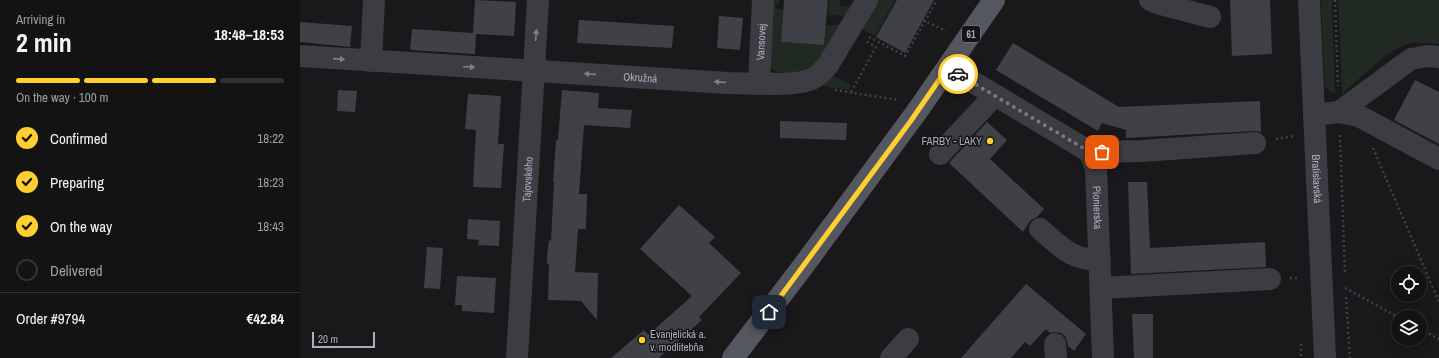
<!DOCTYPE html>
<html lang="en">
<head>
<meta charset="utf-8">
<style>
	body { margin:0; font-family:"Archivo Narrow",sans-serif; background:#1c1c1d; color:#f1f3f6; height:100vh; display:flex; flex-direction:column; font-size:15px; white-space:nowrap }
	* { box-sizing:border-box; margin:0 }
	p { font-size:13px; color:#9d9ea0 }
	.icon { flex:none; width:22px; height:22px; fill:none; stroke:currentColor; stroke-width:2; stroke-linecap:round; stroke-linejoin:round }
	.map { position:relative; flex:1; overflow:hidden }
	.side { display:flex; flex-direction:column; background:#131314; width:300px }
	.side>* { flex:none }
	.controls { position:absolute; left:1091px; top:266px; display:grid; gap:8px }
	.controls a { display:grid; place-items:center; width:36px; height:36px; border-radius:50%; background:#131314; box-shadow:0 2px 10px #0003,0 0 0 1px #323234; font-size:20px }
	.scale { position:absolute; left:12px; bottom:10px; width:63px; box-sizing:border-box; padding-left:4px; border:2px solid #abaebc; border-top:0; font-size:11px; line-height:14px; white-space:nowrap; color:#abaebc; -webkit-text-stroke:3px #141416; paint-order:stroke }
	.pin { position:absolute; display:grid; place-items:center; width:34px; height:34px; color:#fff; margin:-17px; border-radius:8px; box-shadow:0 2px 6px #0006 }
	.courier { position:absolute; display:grid; place-items:center; width:40px; height:40px; margin:-20px; border:3px solid #fecf2f; border-radius:50%; background:#fff; color:#222; box-shadow:0 1px 5px #0007 }
	.summary em { font-style:normal; font-weight:700 }
	.summary div { display:flex; flex-direction:column-reverse }
	.summary { display:flex; align-items:center; justify-content:space-between; height:68px; padding:0 16px }
	h1 { font-size:26px; font-weight:700; line-height:30px }
	.bar { display:grid; grid-template-columns:repeat(4,1fr); gap:6px 4px; align-content:center; height:48px; padding:0 16px }
	.bar i { height:5px; border-radius:3px; background:#323234 }
	.bar .on { background:#fecf2f }
	.bar p { grid-column:span 4 }
	.line { display:flex; align-items:center; gap:10px; padding:0 16px; border-top:1px solid #323234 }
	.line div { flex:1 }
	ol { padding:0 16px; list-style:none }
	li { display:flex; align-items:center; gap:12px; height:44px }
	li p { margin-inline-start:auto }
	li .icon { padding:4px; border-radius:50%; background:#fecf2f; color:#111; stroke-width:4 }
	li:last-child { color:#9d9ea0 }
	li i { width:22px; height:22px; border:2px solid #323234; border-radius:50% }
	main { display:flex; flex:1; min-height:0 }
	.map>svg:first-child { display:block }
	.green { fill:#202a23 }
	.building { fill:#404146 }
	.lines { fill:none; stroke-linecap:round; stroke-linejoin:round }
	.path { stroke:#404148; stroke-width:2.5; stroke-dasharray:2 3; stroke-linecap:butt }
	.minor { stroke:#3c3c43; stroke-width:22 }
	.major { stroke:#555760; stroke-width:22 }
	.oneway { fill:#7f808c }
	.done { stroke:#787a84; stroke-width:4; stroke-dasharray:0 7.2 }
	.route { stroke:#fecf2f; stroke-width:5 }
	.poi-dot { fill:#fecf2f; stroke:#141416; stroke-width:1.5 }
	.labels { text-anchor:middle; dominant-baseline:central; stroke-width:3; stroke-linejoin:round; paint-order:stroke }
	.shield { fill:#141416; stroke:#7e808a; stroke-width:1 }
	.shield-label { font-size:10px; font-weight:bold; fill:#abaebc }
	.street-label { font-size:11px; fill:#abaebc; stroke:#141416 }
	.poi-label { font-size:11px; fill:#abaebc; stroke:#141416; text-anchor:end }
</style>
</head>
<body>
<main>
<section class="side">
<div class="summary"><div><h1>2 min</h1><p>Arriving in</p></div><em>18:48–18:53</em></div>
<div class="bar"><i class="on"></i><i class="on"></i><i class="on"></i><i></i><p>On the way · 100 m</p></div>
<ol>
<li><svg class="icon" aria-label="check" viewBox="0 0 24 24"><path d="M5 12l5 5 9-10"/></svg>Confirmed<p>18:22</p></li>
<li><svg class="icon" aria-label="check" viewBox="0 0 24 24"><path d="M5 12l5 5 9-10"/></svg>Preparing<p>18:23</p></li>
<li><svg class="icon" aria-label="check" viewBox="0 0 24 24"><path d="M5 12l5 5 9-10"/></svg>On the way<p>18:43</p></li>
<li><i></i>Delivered</li>
</ol>
<div class="line" style="height:52px"><div>Order #9794</div><b>€42.84</b></div>
</section>
<div class="map">
<svg width="1139" height="358" viewBox="0 0 1139 358">
	<rect width="100%" height="100%" fill="#19191b"/>
	<path class="green" d="M 468,0 L 479,0 L 479,4 L 475,4 L 475,6 L 478,9 L 483,9 L 481,42 L 524,45 L 526,25 L 545,25 L 531,50 L 507,71 L 484,73 L 472,70 L 469,67 Z
		M 529,0 L 541,0 L 539,6 L 556,7 L 549,16 L 528,15 Z
		M 572,0 L 595,0 L 575,36 L 557,26 Z
		M 1021,0 L 1032,0 L 1035,93 L 1032,93 L 1025,87 Z
		M 1038,0 L 1139,0 L 1139,44 C 1129,44 1118,41 1108,44 C 1087,50 1060,79 1043,93 L 1042,93 Z
		M 533,75 L 551,85 L 549,90 L 511,84 Z"/>
	<path class="building" d="M 175,0 L 216,2 L 214,36 L 176,34 L 175,54 L 110,50 L 112,29 L 173,33 Z
		M 484,0 L 528,0 L 524,45 L 481,42 Z
		M 597,0 L 634,0 L 605,53 L 576,37 Z
		M 930,0 L 970,0 L 972,54 L 932,56 Z
		M 419,16 L 443,18 L 440,50 L 417,48 Z
		M 279,20 L 374,26 L 372,48 L 277,43 Z
		M 0,22 L 52,26 L 50,47 L 0,42 Z
		M 713,43 L 819,107 L 960,101 L 961,132 L 954,131 L 826,138 L 826,130 L 802,123 L 798,131 L 696,70 Z
		M 1115,80 L 1139,92 L 1139,144 L 1094,120 Z
		M 38,90 L 57,91 L 55,112 L 37,111 Z
		M 262,90 L 299,93 L 298,108 L 332,110 L 330,128 L 284,125 L 279,194 L 287,194 L 286,229 L 278,229 L 275,272 L 298,273 L 297,320 L 281,301 L 248,300 L 249,264 L 247,264 L 247,256 L 249,240 L 251,241 L 254,182 L 253,182 L 256,140 L 258,140 Z
		M 168,94 L 201,96 L 198,144 L 204,144 L 201,188 L 173,187 L 176,130 L 165,129 Z
		M 480,121 L 547,123 L 546,140 L 480,138 Z
		M 687,122 L 707,140 L 690,159 L 744,209 L 737,217 L 731,220 L 723,232 L 649,163 Z
		M 828,182 L 847,182 L 850,248 L 965,242 L 966,267 L 831,274 Z
		M 379,205 L 415,237 L 409,243 L 441,273 L 399,317 L 402,320 L 359,358 L 311,358 L 344,330 L 348,335 L 392,296 L 340,249 Z
		M 168,219 L 200,221 L 199,246 L 178,245 L 179,240 L 167,239 Z
		M 127,247 L 143,248 L 140,289 L 124,288 Z
		M 157,276 L 196,278 L 194,313 L 162,311 L 162,305 L 155,305 Z
		M 726,284 L 786,334 L 774,351 L 768,346 L 766,337 L 761,333 L 754,332 L 750,333 L 746,329 L 730,346 L 725,342 L 711,358 L 661,358 Z
		M 832,314 L 853,314 L 853,358 L 834,358 Z"/>
	<g class="lines">
		<path class="path" d="M 1035,0 L 1038,86
			M 623,20 L 646,31
			M 569,37 L 605,56 L 637,0
			M 535,90 L 598,100
			M 551,92 L 576,47 L 566,41
			M 1040,135 L 1045,272
			M 976,139 L 994,136
			M 1073,148 L 1139,302
			M 990,278 L 999,278
			M 1045,288 L 1098,317
			M 1046,297 L 1050,358
			M 1120,329 L 1139,339
			M 1001,344 L 1001,358"/>
		<g class="minor">
			<path d="M 850,0 L 857,3 L 910,17"/>
			<path id="s1" d="M 1009,0 L 1025,358"/>
			<path id="s2" d="M 0,56 L 428,83 C 448,83 496,87 512,79 C 518,76 523,71 528,65 L 567,0"/>
			<path d="M 71,61 L 74,0"/>
			<path id="s3" d="M 648,67 L 790,152 L 796,169 L 803,358"/>
			<path id="s4" d="M 459,83 L 463,0"/>
			<path d="M 1039,112 L 1111,59 L 1128,56 L 1139,57"/>
			<path d="M 1014,115 L 1039,112 L 1059,116 L 1139,159"/>
			<path d="M 790,152 L 842,151 L 955,143"/>
			<path d="M 640,154 L 694,96"/>
			<path d="M 740,229 C 761,247 771,260 800,260"/>
			<path d="M 801,288 L 970,279"/>
			<path d="M 755,344 L 756,358"/>
			<path id="s5" d="M 217,358 L 238,0"/>
			<path d="M 591,358 L 608,339"/>
		</g>
		<path class="major" d="M 433,358 L 504,265 L 618,110 L 694,0"/>
	</g>
	<defs><path id="oneway-solid" d="M-6-.8H1V-3.2L6.5 0L1 3.2V.8H-6Z"/></defs>
	<g class="oneway">
		<use href="#oneway-solid" transform="translate(236 35) rotate(-86)"/>
		<use href="#oneway-solid" transform="translate(39 59) rotate(4)"/>
		<use href="#oneway-solid" transform="translate(169 67) rotate(3)"/>
		<use href="#oneway-solid" transform="translate(290 74) rotate(-176)"/>
		<use href="#oneway-solid" transform="translate(420 82) rotate(-176)"/>
	</g>
	<g class="lines">
		<path class="done" d="M 658,74 L 790,152 L 802,152"/>
		<path class="route" d="M 469,312 L 610,122 L 648,67 L 658,74"/>
	</g>
	<g class="poi-dot">
		<circle cx="690" cy="141" r="4"/>
		<circle cx="342" cy="340" r="4"/>
	</g>
	<g class="labels">
		<rect class="shield" x="662" y="26" width="18" height="16" rx="3"/>
		<g class="shield-label">
			<text x="671" y="34">61</text>
		</g>
		<g class="street-label">
			<text stroke="none"><textPath href="#s4" startOffset="41">Vansovej</textPath></text>
			<text stroke="none"><textPath href="#s2" startOffset="341">Okružná</textPath></text>
			<text stroke="none"><textPath href="#s5" startOffset="179">Tajovského</textPath></text>
			<text stroke="none"><textPath href="#s1" startOffset="179">Bratislavská</textPath></text>
			<text stroke="none"><textPath href="#s3" startOffset="222">Pionierska</textPath></text>
		</g>
		<g class="poi-label">
			<text x="682" y="141">FARBY - LAKY</text>
			<text x="350" y="334" text-anchor="start">Evanjelická a.<tspan x="350" dy="13">v. modlitebňa</tspan></text>
		</g>
	</g>
</svg>
<div class="controls">
<a><svg class="icon" aria-label="locate" viewBox="0 0 24 24"><circle cx="12" cy="12" r="6"/><path d="M12 2v4M12 18v4M2 12h4M18 12h4"/></svg></a>
<a><svg class="icon" aria-label="layers" viewBox="0 0 24 24"><path d="M12 4l9 5-9 5-9-5zM3 14l9 5 9-5"/></svg></a>
</div>
<div class="scale">20 m</div>
<div class="pin" style="left:802px;top:152px;background:#ea580c"><svg class="icon" aria-label="bag" viewBox="0 0 24 24"><path d="M5 8h14l-1 12H6zM9 8a3 3 0 0 1 6 0"/></svg></div>
<div class="pin" style="left:469px;top:312px;background:#1f2937"><svg class="icon" aria-label="home" viewBox="0 0 24 24"><path d="M3 11l9-7 9 7M6 9v11h12V9"/></svg></div>
<div class="courier" style="left:658px;top:74px"><svg class="icon" aria-label="car" viewBox="0 0 24 24"><path d="M5 17H2v-5l4-1 3-4h7l3 4 3 1v5h-3M9 17h6M6 11h13"/><circle cx="7" cy="17" r="2"/><circle cx="17" cy="17" r="2"/></svg></div>
</div>
</main>
</body>
</html>
